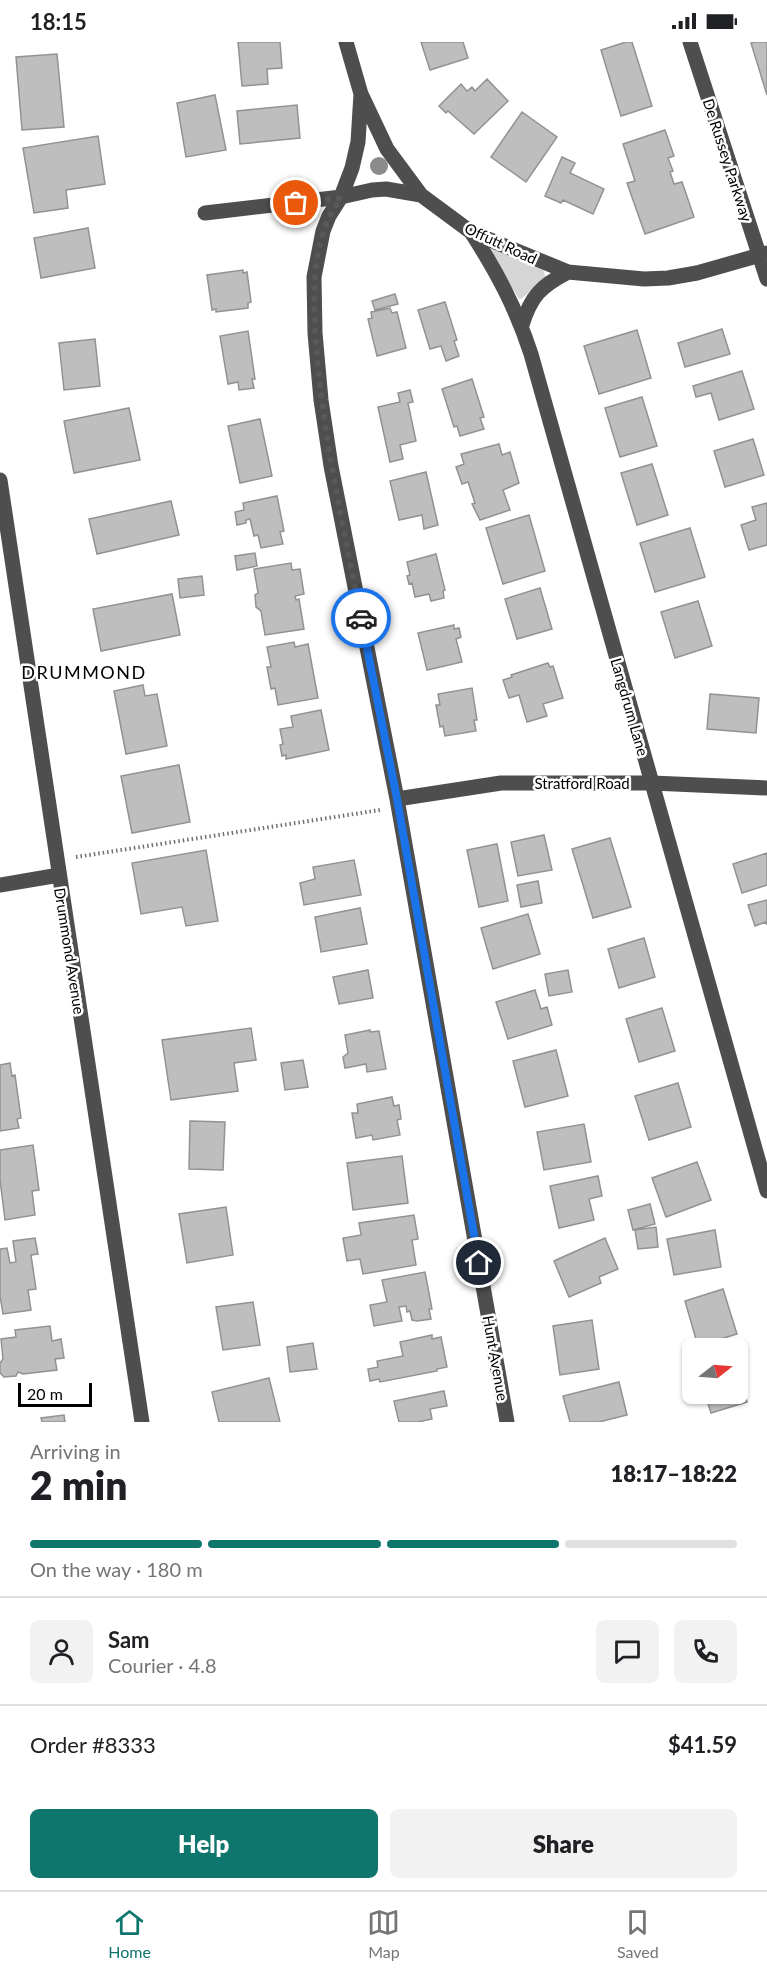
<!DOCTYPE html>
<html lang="en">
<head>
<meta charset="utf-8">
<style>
	body { margin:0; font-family:Lato,sans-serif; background:#f2f2f2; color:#202124; height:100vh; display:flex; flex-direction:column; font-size:22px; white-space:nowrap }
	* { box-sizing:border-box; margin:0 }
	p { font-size:20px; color:#757577 }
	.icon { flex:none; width:33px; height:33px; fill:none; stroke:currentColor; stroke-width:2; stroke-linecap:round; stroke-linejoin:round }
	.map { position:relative; height:1380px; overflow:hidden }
	.side { display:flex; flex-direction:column; background:#fff; flex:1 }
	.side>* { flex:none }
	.needle { width:39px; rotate:73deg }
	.fabs { position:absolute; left:682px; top:1296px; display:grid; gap:12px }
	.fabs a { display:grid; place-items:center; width:66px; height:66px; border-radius:9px; background:#fff; box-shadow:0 2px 4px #0004; font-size:30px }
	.scale { position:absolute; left:18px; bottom:15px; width:74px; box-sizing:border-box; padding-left:6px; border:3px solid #000; border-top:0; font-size:16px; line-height:21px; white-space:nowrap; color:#000; -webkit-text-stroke:4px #fff; paint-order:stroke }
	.pin { position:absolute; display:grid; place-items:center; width:51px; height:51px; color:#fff; margin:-26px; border:3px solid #fff; border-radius:50%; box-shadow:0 2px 6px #0007 }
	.courier { position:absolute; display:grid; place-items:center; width:60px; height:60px; margin:-30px; border:4px solid #1a73e8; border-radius:50%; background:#fff; color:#222; box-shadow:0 2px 8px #0007 }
	.head em { font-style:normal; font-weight:800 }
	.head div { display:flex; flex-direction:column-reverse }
	.head { display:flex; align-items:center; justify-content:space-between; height:102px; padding:0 30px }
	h1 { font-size:39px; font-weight:800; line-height:45px }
	.bar { display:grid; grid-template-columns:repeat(4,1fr); gap:9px 6px; align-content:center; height:72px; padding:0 30px }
	.bar i { height:8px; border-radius:4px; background:#e0e0e0 }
	.bar .on { background:#0f766e }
	.bar p { grid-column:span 4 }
	.line { display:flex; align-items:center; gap:15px; padding:0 30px; border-top:2px solid #e0e0e0 }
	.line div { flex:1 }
	.round { display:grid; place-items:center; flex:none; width:63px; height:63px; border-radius:9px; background:#f2f2f2 }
	.primary-button { display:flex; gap:12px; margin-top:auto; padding:12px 30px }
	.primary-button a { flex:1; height:69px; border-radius:9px; background:#0f766e; color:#fff; font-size:24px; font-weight:800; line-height:69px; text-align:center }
	.primary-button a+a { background:#f2f2f2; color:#202124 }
	.status { display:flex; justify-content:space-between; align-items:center; height:42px; padding:0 30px; background:#fff; direction:ltr }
	.status svg { height:16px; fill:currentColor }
	.tabs { display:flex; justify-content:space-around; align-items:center; height:84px; border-top:2px solid #e0e0e0; background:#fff; font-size:16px; color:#757577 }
	.tabs a { display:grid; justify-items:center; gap:3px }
	.tabs .on { color:#0f766e }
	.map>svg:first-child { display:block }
	.green { fill:#d5d5d5 }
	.building { fill:#bebebe; stroke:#929292; stroke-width:1.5 }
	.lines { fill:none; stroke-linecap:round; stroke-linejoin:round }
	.path { stroke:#707070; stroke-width:4; stroke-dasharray:1.5 3; stroke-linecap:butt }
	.minor { stroke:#4e4e4e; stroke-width:15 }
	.tree { fill:#8b8b8b }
	.done { stroke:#595959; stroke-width:6; stroke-dasharray:0 10.8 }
	.route { stroke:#1a73e8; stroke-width:8 }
	.labels { text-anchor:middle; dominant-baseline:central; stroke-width:5; stroke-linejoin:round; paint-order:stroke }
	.street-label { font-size:15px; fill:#000; stroke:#fff }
	.quarter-label { font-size:18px; letter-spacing:1.5px; fill:#000; stroke:#fff }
</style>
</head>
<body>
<div class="status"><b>18:15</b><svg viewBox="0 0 49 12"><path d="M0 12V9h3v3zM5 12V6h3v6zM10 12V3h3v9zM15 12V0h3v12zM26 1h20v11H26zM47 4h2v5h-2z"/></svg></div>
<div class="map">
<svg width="767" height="1380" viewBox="0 0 767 1380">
	<rect width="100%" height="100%" fill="#fff"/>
	<path class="green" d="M 490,204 L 543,227 L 546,236 L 521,257 L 519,257 L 488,206 Z"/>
	<path class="building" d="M 238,0 L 280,0 L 282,26 L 267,27 L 268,42 L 242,44 Z
		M 421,0 L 463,0 L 468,16 L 430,28 Z
		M 626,0 L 632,0 L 652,64 L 621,74 L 601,8 Z
		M 755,0 L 767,0 L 767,53 L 751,1 Z
		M 57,12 L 64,85 L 22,88 L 16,15 Z
		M 487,37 L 508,59 L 474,92 L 448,69 L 446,71 L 439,64 L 461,42 L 467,49 L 472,45 L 475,49 Z
		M 215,53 L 226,108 L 186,115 L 177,61 Z
		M 297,63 L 300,96 L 240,102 L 237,69 Z
		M 522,70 L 557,95 L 526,140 L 491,115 Z
		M 665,88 L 674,114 L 668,116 L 673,129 L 670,130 L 674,142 L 682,140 L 694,175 L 645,192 L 627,141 L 635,139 L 623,102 Z
		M 98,94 L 105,142 L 66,148 L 68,166 L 34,171 L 23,106 Z
		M 562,115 L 575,121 L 570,131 L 604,147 L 593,172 L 563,158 L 561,161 L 545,154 Z
		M 88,186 L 95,226 L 41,236 L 34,196 Z
		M 243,228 L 243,231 L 247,230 L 251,260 L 248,261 L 248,266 L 216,270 L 216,267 L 212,268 L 207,233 Z
		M 395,252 L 398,262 L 375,268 L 372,259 Z
		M 445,260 L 457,298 L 454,299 L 459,314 L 446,319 L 441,304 L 430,307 L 418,268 Z
		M 390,266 L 392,271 L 397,270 L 406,306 L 377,314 L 368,277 L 372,276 L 371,270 Z
		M 722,287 L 730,312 L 685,325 L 678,301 Z
		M 637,288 L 651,336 L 599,352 L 584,304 Z
		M 248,289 L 255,337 L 252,337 L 254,346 L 239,348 L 238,340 L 228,342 L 220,294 Z
		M 95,297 L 100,344 L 64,348 L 59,301 Z
		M 742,329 L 754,367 L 719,378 L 711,351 L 696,355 L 693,344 Z
		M 472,337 L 484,375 L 480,376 L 484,387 L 460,394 L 457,384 L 454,385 L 442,347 Z
		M 410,348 L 413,360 L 408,361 L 416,399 L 400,403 L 403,417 L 390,420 L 378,365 L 400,360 L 398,351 Z
		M 642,355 L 657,404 L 620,415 L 605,366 Z
		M 129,366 L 140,418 L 74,431 L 64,379 Z
		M 260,377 L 272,434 L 240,441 L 228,384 Z
		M 753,397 L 764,433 L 725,445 L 714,409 Z
		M 499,402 L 502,413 L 510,410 L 519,441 L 503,448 L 510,468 L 480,478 L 472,462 L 475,461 L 468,440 L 462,442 L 456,425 L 464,422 L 461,412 Z
		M 652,422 L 668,473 L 637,483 L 621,431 Z
		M 426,430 L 438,483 L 424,487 L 422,473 L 399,478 L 390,439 Z
		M 277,454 L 284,489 L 280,490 L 283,502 L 261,506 L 258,493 L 254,494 L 250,477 L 246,478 L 246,481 L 237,483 L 235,470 L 244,468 L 243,461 Z
		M 171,459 L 179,493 L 97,512 L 89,477 Z
		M 767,461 L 767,503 L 749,508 L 741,483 L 756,478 L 752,465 Z
		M 529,473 L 545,529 L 503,542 L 486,486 Z
		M 690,486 L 705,535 L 655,550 L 640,501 Z
		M 255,511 L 257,524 L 237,528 L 235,514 Z
		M 436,512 L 445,548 L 443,549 L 444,556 L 431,559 L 429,552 L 415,555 L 412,541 L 409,542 L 407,534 L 410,533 L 407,520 Z
		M 291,521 L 292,528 L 300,527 L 304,552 L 295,554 L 296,558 L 299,557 L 304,587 L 265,593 L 261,569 L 256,565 L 255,553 L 258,551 L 254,527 Z
		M 202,534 L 204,553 L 180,556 L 178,537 Z
		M 540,546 L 552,587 L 517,597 L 505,557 Z
		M 172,552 L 180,593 L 101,609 L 93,567 Z
		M 698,559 L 712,604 L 675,616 L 661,570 Z
		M 454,583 L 454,587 L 459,586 L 461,595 L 456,597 L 462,620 L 427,628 L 418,591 Z
		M 294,600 L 295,605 L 308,602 L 318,656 L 278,663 L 275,646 L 271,647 L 267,625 L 271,625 L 267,605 Z
		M 548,621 L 550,625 L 553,624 L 563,656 L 543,662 L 547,674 L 527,680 L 519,653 L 509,656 L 503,638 L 512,635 L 511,633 Z
		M 143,643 L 145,654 L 157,652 L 167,704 L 126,712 L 114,649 Z
		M 472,646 L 477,678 L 474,678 L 476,689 L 445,694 L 443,684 L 440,685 L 436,663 L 440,663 L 438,652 Z
		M 710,652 L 759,656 L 756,691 L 707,687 Z
		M 321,668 L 329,708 L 286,717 L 286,713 L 282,714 L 280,703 L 283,702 L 280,687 L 293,685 L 291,674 Z
		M 179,723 L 190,780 L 132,791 L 121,734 Z
		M 544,793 L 552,828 L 518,834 L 511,800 Z
		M 610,796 L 631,865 L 593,876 L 572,807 Z
		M 497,802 L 508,859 L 479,865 L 467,808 Z
		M 206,808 L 218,879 L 186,884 L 182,865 L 141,872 L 132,821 Z
		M 767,811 L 767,843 L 742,851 L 733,822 Z
		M 354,818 L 361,853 L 304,863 L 300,841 L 315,837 L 313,825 Z
		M 538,839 L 542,861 L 521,865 L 517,843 Z
		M 767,858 L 767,883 L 766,880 L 755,884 L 748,863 Z
		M 360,866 L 367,902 L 321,910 L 315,875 Z
		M 528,872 L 540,912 L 493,927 L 481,886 Z
		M 644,896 L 655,935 L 619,946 L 608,907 Z
		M 368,928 L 373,956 L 339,962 L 333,935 Z
		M 568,928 L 572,950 L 549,954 L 545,932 Z
		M 535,948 L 541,967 L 547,965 L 552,983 L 508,997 L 496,960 Z
		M 662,966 L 675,1009 L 639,1020 L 626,977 Z
		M 251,986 L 256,1018 L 234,1021 L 238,1049 L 171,1058 L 162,998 Z
		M 370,988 L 370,990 L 379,989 L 386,1027 L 367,1030 L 366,1022 L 345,1026 L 343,1015 L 348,1011 L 345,993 Z
		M 556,1008 L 568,1054 L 525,1065 L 513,1019 Z
		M 303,1018 L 308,1045 L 285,1048 L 281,1021 Z
		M 10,1021 L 12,1034 L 15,1033 L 21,1076 L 17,1077 L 19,1086 L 0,1089 L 0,1023 Z
		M 678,1041 L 691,1085 L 649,1098 L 635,1054 Z
		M 392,1055 L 394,1064 L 399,1063 L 401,1077 L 397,1078 L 400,1093 L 373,1098 L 372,1093 L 356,1096 L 352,1071 L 358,1071 L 357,1062 Z
		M 190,1079 L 225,1080 L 223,1128 L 189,1127 Z
		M 584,1082 L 591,1120 L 544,1128 L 537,1090 Z
		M 33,1103 L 39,1148 L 32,1149 L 35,1173 L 5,1178 L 0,1138 L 0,1108 Z
		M 402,1114 L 408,1161 L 353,1168 L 347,1121 Z
		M 697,1120 L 711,1158 L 666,1175 L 652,1136 Z
		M 598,1134 L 602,1154 L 589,1157 L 594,1178 L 559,1186 L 550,1144 Z
		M 650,1162 L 655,1182 L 633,1188 L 628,1168 Z
		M 226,1165 L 233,1213 L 187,1221 L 179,1172 Z
		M 414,1173 L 418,1197 L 412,1198 L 416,1223 L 363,1232 L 360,1217 L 347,1219 L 343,1196 L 361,1193 L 359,1181 Z
		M 656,1185 L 658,1205 L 638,1207 L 635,1188 Z
		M 715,1188 L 721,1225 L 674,1233 L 667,1197 Z
		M 35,1196 L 38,1212 L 31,1213 L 36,1247 L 28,1248 L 31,1268 L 3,1272 L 0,1254 L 0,1207 L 7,1206 L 10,1221 L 16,1220 L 13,1199 Z
		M 605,1196 L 618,1227 L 599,1235 L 601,1241 L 569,1255 L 554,1219 Z
		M 425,1230 L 432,1267 L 429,1267 L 431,1277 L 417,1279 L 412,1278 L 410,1269 L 407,1270 L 406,1264 L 399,1265 L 402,1279 L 374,1284 L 370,1263 L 387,1260 L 382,1238 Z
		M 723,1247 L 737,1292 L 698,1304 L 685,1259 Z
		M 253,1260 L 260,1303 L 223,1308 L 216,1265 Z
		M 592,1278 L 599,1327 L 560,1333 L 553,1284 Z
		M 50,1284 L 52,1299 L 61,1297 L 64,1316 L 55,1317 L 57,1328 L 23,1332 L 18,1330 L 16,1334 L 4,1335 L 0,1331 L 0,1321 L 3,1317 L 1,1297 L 16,1295 L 15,1288 Z
		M 432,1293 L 432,1297 L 441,1295 L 447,1325 L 437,1327 L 437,1329 L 380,1340 L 379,1337 L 370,1339 L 368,1327 L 378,1325 L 377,1319 L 403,1314 L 400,1300 Z
		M 313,1301 L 317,1327 L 290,1330 L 287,1305 Z
		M 738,1331 L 747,1360 L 711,1371 L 705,1352 L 738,1352 Z
		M 269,1336 L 280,1380 L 219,1380 L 212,1350 Z
		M 619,1340 L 627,1373 L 599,1380 L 570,1380 L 563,1354 Z
		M 444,1349 L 447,1364 L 430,1367 L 432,1377 L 418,1380 L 399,1380 L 394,1359 Z
		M 64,1373 L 65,1380 L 42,1380 L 41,1376 Z"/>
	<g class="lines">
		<path class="path" d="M 76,815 L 380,768"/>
		<path class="minor" d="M 346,0 L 361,52 L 387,107 L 421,153
			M 690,0 L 767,237
			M 361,52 L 358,100 L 352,126 L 341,155 L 329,174 L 323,189 L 314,235 L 315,291 L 321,358 L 331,424 L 397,757 L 507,1380
			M 205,171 L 341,155 L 372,148 L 386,147 L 421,153 L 471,190 L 568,230 L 644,237 L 668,236 L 697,231 L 767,211
			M 471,190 C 497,230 516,266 531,312 L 767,1149
			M 522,283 C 531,254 541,244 568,230
			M 0,438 L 142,1380
			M 397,757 L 501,741 L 652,741 L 767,746
			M 0,843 L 59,833"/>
	</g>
	<circle class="tree" cx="379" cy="124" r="9"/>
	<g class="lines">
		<path class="done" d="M 296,161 L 341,156 C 334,166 328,176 324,188 C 310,231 314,279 318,324 C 326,409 345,492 361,576"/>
		<path class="route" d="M 361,576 L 397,757 L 479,1221"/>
	</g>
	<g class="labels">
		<g class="street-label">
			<text transform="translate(728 118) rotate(72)">De Russey Parkway</text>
			<text transform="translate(501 201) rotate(25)">Offutt Road</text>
			<text transform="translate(630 665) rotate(74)">Langdrum Lane</text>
			<text x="582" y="741">Stratford Road</text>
			<text transform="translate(70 909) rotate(81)">Drummond Avenue</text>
			<text transform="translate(496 1316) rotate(80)">Hunt Avenue</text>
		</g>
		<g class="quarter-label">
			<text x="84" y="630">DRUMMOND</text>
		</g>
	</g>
</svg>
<div class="fabs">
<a><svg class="needle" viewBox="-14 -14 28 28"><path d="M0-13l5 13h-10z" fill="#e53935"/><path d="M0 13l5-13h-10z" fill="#757577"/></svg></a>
</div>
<div class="scale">20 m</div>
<div class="pin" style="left:296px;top:161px;background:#ea580c"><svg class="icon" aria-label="bag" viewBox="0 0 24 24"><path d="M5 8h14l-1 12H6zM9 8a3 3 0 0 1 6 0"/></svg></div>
<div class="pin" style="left:479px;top:1221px;background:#1f2937"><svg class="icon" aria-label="home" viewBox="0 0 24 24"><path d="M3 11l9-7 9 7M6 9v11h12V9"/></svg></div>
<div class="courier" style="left:361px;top:576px"><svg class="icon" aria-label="car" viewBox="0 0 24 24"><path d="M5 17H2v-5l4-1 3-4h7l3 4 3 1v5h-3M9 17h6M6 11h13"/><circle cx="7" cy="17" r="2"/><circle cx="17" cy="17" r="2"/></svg></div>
</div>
<section class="side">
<div class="head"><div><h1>2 min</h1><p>Arriving in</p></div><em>18:17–18:22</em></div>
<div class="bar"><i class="on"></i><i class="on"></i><i class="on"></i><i></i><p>On the way · 180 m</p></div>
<div class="line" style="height:108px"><a class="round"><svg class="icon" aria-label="person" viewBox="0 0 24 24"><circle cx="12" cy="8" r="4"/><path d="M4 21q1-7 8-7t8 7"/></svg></a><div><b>Sam</b><p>Courier · 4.8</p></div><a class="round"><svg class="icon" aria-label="chat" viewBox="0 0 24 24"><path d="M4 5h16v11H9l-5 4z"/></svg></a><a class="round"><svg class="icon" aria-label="phone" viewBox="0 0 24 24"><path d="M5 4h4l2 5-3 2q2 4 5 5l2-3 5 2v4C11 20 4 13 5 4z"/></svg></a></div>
<div class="line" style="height:78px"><div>Order #8333</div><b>$41.59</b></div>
<div class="primary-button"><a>Help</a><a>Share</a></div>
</section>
<nav class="tabs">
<a class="on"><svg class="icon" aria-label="home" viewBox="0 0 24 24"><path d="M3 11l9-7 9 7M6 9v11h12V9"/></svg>Home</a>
<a><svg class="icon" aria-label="map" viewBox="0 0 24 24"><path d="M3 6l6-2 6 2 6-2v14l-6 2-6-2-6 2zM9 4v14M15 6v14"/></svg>Map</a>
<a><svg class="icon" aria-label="saved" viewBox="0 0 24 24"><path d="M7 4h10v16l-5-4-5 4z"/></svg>Saved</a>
</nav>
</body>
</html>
